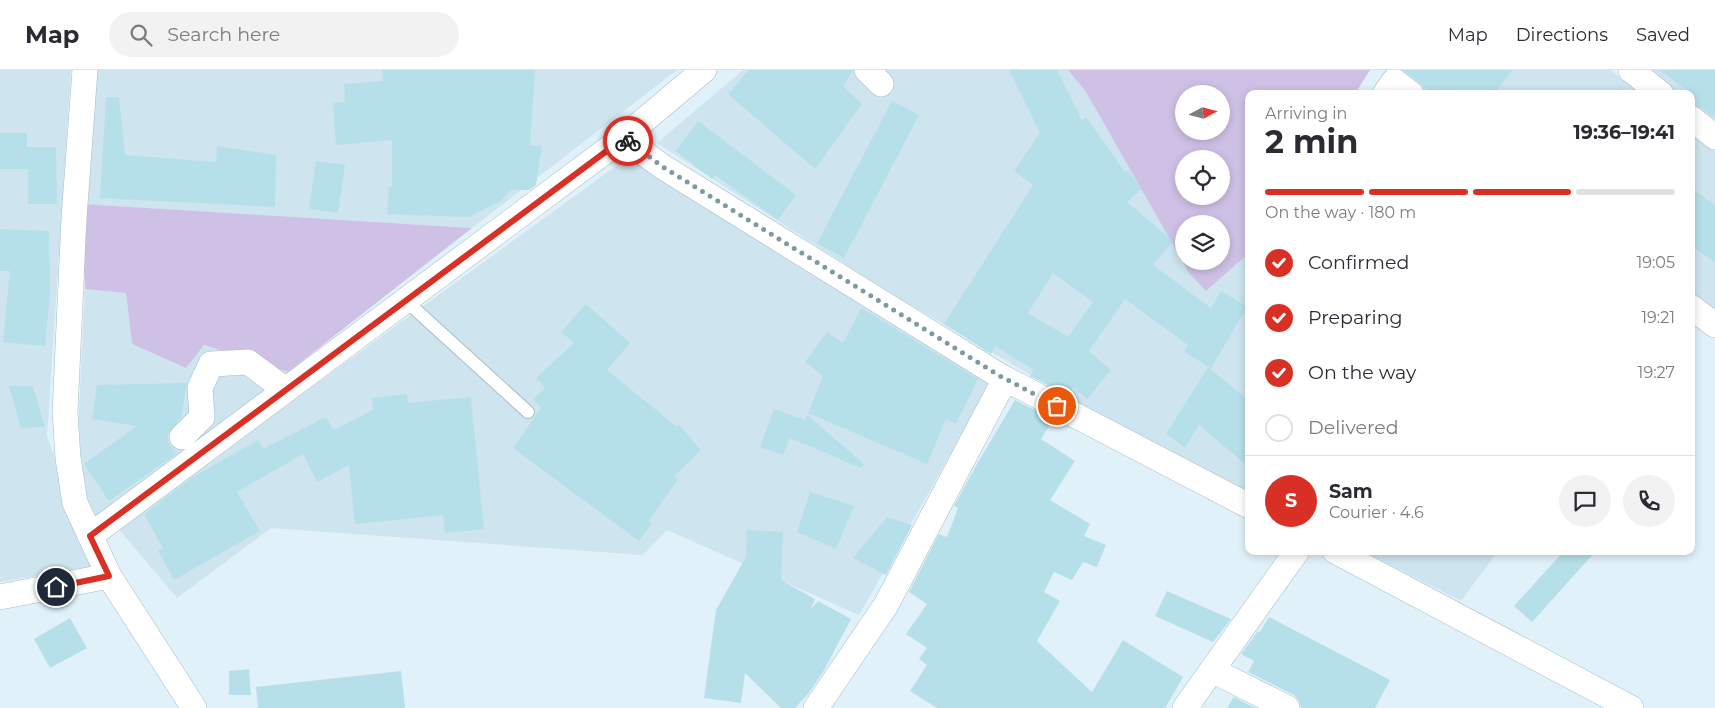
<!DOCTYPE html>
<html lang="en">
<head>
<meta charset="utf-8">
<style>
	body { margin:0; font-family:Montserrat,sans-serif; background:#f2f2f3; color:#2b2b33; height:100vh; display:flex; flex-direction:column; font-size:19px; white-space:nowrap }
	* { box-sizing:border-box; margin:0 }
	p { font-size:16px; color:#7c7c81 }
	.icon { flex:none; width:28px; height:28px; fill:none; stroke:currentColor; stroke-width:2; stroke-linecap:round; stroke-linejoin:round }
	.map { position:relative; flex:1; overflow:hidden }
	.drawer { position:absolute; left:1245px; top:20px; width:450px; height:465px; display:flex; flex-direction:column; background:#fff; border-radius:10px; box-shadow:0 2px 8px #0003 }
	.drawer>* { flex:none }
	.needle { width:32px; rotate:83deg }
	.controls { position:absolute; left:1175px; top:15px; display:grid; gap:10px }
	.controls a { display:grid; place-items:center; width:55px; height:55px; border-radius:50%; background:#fff; box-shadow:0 2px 8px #0003; font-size:25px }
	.pin { position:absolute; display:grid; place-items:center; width:42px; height:42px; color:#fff; margin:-21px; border:2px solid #fff; border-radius:50%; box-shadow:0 1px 5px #0007 }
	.courier { position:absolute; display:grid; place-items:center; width:50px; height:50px; margin:-25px; border:4px solid #d93025; border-radius:50%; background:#fff; color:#222; box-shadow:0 1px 6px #0007 }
	.summary em { font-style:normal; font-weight:700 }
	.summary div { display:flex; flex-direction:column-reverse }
	.summary { display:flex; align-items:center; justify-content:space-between; height:85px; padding:0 20px }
	h1 { font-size:32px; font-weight:700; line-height:38px }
	.bar { display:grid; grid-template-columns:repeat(4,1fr); gap:8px 5px; align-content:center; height:60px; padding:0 20px }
	.bar i { height:6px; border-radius:4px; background:#e1e1e2 }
	.bar .selected { background:#d93025 }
	.bar p { grid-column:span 4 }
	.line { display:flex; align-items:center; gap:12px; padding:0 20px; border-top:1px solid #e1e1e2 }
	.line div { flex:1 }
	.round { display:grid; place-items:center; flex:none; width:52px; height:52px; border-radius:26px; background:#f2f2f3 }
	ol { padding:0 20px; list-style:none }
	li { display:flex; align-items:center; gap:15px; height:55px }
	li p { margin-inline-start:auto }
	li .icon { padding:5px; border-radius:50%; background:#d93025; color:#fff; stroke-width:4 }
	li:last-child { color:#7c7c81 }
	li i { width:28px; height:28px; border:2px solid #e1e1e2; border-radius:50% }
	header { display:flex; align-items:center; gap:30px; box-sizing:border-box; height:70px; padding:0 25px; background:#fff; border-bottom:1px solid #e1e1e2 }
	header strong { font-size:24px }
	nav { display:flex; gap:28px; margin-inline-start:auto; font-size:18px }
	.search { width:350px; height:45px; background:#f2f2f3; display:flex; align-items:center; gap:12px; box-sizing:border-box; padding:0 18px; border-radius:28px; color:#7c7c81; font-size:19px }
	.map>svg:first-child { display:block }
	.residential { fill:#cee4ee }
	.green { fill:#cfc1e6; fill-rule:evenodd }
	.building { fill:#b6e0e9; fill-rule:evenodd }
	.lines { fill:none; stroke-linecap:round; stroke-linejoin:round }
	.lane-casing { stroke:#a4bec5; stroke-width:14 }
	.street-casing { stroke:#a4bec5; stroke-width:26 }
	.lane { stroke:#fff; stroke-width:12 }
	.street { stroke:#fff; stroke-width:25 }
	.done { stroke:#7f9aa0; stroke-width:5; stroke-dasharray:0 9 }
	.route { stroke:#d93025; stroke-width:6 }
</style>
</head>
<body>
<header>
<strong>Map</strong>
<div class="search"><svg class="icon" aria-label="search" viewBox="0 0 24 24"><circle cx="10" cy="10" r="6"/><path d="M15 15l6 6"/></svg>Search here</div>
<nav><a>Map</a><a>Directions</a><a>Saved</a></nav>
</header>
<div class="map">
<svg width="1715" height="638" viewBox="0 0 1715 638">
	<rect width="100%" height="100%" fill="#e1f1fa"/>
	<path class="residential" d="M 0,0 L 71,0 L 47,366 L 93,497 L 0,512 Z
		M 96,0 L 677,0 L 472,158 L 82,134 Z
		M 743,0 L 1068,0 L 1086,22 L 1189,203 L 1206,220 L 1249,183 L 1249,423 L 1113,353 L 885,220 L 657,73 Z
		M 1388,0 L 1610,0 L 1642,24 L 1420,24 Z
		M 1642,0 L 1715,0 L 1715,57 L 1691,38 L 1691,24 L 1672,24 Z
		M 1691,60 L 1715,79 L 1715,244 L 1691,226 Z
		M 631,85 L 992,311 L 859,545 L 667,460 L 643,485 L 271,458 L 177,528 L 118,458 Z
		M 85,219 L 126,223 L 132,274 L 186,298 L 203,275 L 288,302 L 97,448 L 87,428 L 78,364 Z
		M 1363,481 L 1498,481 L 1461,531 Z"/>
	<path class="green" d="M 1068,0 L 1370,0 L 1355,24 L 1249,24 L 1249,183 L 1206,221 L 1189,203 L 1086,22 ZM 1184,24 L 1221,24 L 1221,61 L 1184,61 ZM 1184,89 L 1221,89 L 1221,126 L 1184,126 ZM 1184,154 L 1221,154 L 1221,191 L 1184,191 Z
		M 82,134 L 472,158 L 288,302 L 204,275 L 186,298 L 132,274 L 126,223 L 85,219 Z"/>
	<path class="building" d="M 382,0 L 535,0 L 530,75 L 542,76 L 536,115 L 529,120 L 510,120 L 501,131 L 469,147 L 387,144 L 389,117 L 392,117 L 392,70 L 336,75 L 333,33 L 345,32 L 344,14 L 383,11 Z
		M 749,0 L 853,0 L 843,16 L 862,34 L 815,99 L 728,24 Z
		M 1009,0 L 1057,0 L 1082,51 L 1086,47 L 1125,102 L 1128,100 L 1142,119 L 1127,132 L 1173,171 L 1153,195 L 1211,238 L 1221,221 L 1247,237 L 1211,298 L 1184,282 L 1188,275 L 1125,229 L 1089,281 L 1111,300 L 1087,329 L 1073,317 L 1068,325 L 1030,306 L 1034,300 L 995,276 L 991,284 L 944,254 L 1033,115 L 1014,101 L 1040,63 ZM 1053,203 L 1093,232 L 1068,267 L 1028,243 Z
		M 1403,0 L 1512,0 L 1494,24 L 1433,24 Z
		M 1659,0 L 1715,0 L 1715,44 L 1713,47 L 1700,37 L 1691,34 L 1691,23 Z
		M 106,27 L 119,27 L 125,85 L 216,92 L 217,76 L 276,85 L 275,137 L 100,128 Z
		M 892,31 L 919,45 L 844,188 L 817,173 Z
		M 698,51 L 796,125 L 778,150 L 715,105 L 712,109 L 676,81 Z
		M 0,63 L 27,63 L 27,77 L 56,77 L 57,134 L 28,134 L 28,99 L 0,99 Z
		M 316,91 L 345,95 L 338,143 L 309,139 Z
		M 1691,118 L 1715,135 L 1715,192 L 1691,176 Z
		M 0,159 L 49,161 L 50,223 L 45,276 L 3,272 L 10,201 L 0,201 Z
		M 586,234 L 630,273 L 607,300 L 677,357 L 679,355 L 701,380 L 674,406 L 678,409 L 649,451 L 652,453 L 639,471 L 513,378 L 541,338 L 533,329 L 545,318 L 536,308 L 574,273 L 561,262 Z
		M 861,238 L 978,309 L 956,354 L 946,349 L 927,394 L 808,343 L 823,306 L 805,292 L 827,262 L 843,273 Z
		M 1208,297 L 1249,331 L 1249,397 L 1199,355 L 1185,377 L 1166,364 Z
		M 187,313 L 181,348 L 168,364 L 168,371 L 176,384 L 109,431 L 84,394 L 137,356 L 92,349 L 97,315 Z
		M 9,316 L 33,316 L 45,357 L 21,358 Z
		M 407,324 L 408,333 L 471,327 L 484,459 L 445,463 L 443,445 L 355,454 L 349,395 L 317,412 L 303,384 L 237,422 L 260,461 L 174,510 L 158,481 L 163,478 L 144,444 L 193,407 L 258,370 L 263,379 L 326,347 L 333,360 L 373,340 L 372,328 Z
		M 1015,330 L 1053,350 L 1041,369 L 1075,391 L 1050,430 L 1090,454 L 1084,466 L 1106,475 L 1097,497 L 1083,492 L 1072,510 L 1054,502 L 1044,522 L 1060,531 L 1037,571 L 1092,622 L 1123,570 L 1183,607 L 1165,638 L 937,638 L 910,621 L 927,595 L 919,589 L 927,578 L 906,564 L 927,534 L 909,522 L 939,464 L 947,467 L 958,438 L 954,436 L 977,394 Z
		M 774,339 L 805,350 L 807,345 L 864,394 L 861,398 L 790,368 L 783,385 L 760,377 Z
		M 810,422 L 854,436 L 836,479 L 797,462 Z
		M 887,447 L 912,455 L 886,505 L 853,488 Z
		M 747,460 L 783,462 L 781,510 L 815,529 L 811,539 L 818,531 L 851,549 L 823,602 L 808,624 L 795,638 L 781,638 L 745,603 L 741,633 L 704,628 L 716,540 L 746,487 Z
		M 1564,481 L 1596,481 L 1532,552 L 1514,536 Z
		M 1167,521 L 1231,549 L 1213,572 L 1155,546 Z
		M 1269,547 L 1390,610 L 1375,638 L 1301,638 L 1299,631 L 1294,625 L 1248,602 L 1254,591 L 1241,584 L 1258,561 L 1260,562 Z
		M 70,548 L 87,578 L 50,598 L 34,569 Z
		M 249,599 L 251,625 L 229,625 L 229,601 Z
		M 401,601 L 405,638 L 258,638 L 256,617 Z
		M 1234,627 L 1255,638 L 1227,638 Z"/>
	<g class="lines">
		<g class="lane-casing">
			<path id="lane" d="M 405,230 L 528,342"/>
		</g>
		<g class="street-casing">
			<path id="street" d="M 85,0 L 74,148 L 65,342 L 68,388 L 75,433 L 109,506 L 194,638
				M 704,0 L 623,68 L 663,97 L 1000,306 L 1249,436
				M 867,0 L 881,14
				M 1631,0 L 1661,24
				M 1385,24 L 1394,11 L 1411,24
				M 1691,48 L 1715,67
				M 1691,237 L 1715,255
				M 182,367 L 202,347 L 200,318 L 211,294 L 248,292 L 286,320
				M 90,466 L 623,68
				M 1335,481 L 1631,638
				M 0,527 L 109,506
				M 1212,600 L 1287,638
				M 816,638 L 886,535 L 1005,309
				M 1185,638 L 1297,481"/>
		</g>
		<use href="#lane" class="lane"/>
		<use href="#street" class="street"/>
	</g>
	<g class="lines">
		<path class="done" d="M 628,71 L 663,97 L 1000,306 L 1057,336"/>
		<path class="route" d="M 56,517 L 109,506 L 90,466 L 624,68 L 628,71"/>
	</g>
</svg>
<div class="controls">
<a><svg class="needle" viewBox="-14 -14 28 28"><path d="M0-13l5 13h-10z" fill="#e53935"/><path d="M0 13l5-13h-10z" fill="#7c7c81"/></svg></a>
<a><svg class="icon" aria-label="locate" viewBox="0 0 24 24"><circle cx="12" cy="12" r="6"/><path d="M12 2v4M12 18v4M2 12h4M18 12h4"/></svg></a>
<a><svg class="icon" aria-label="layers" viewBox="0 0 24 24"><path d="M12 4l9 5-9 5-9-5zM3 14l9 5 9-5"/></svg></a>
</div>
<div class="pin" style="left:1057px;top:336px;background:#ea580c"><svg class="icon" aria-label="bag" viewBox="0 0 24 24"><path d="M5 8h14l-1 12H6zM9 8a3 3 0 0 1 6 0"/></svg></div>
<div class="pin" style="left:56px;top:517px;background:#1f2937"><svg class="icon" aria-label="home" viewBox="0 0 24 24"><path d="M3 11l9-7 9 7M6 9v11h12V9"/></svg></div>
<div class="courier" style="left:628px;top:71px"><svg class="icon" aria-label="bike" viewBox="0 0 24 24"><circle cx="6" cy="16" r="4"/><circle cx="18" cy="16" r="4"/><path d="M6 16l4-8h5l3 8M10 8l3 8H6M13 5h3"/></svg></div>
<section class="drawer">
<div class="summary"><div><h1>2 min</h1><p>Arriving in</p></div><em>19:36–19:41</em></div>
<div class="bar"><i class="selected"></i><i class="selected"></i><i class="selected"></i><i></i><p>On the way · 180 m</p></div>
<ol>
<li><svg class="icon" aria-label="check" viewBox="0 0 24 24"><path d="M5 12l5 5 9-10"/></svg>Confirmed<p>19:05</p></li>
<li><svg class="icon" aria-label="check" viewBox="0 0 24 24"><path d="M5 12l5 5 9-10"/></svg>Preparing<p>19:21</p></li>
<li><svg class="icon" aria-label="check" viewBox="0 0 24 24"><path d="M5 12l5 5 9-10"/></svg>On the way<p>19:27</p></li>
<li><i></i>Delivered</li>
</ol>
<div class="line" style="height:90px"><b class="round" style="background:#d93025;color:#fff">S</b><div><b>Sam</b><p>Courier · 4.6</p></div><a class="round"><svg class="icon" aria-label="chat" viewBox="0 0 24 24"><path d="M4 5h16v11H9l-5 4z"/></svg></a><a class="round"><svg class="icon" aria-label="phone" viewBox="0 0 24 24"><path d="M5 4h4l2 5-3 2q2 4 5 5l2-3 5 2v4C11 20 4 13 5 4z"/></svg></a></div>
</section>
</div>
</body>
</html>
